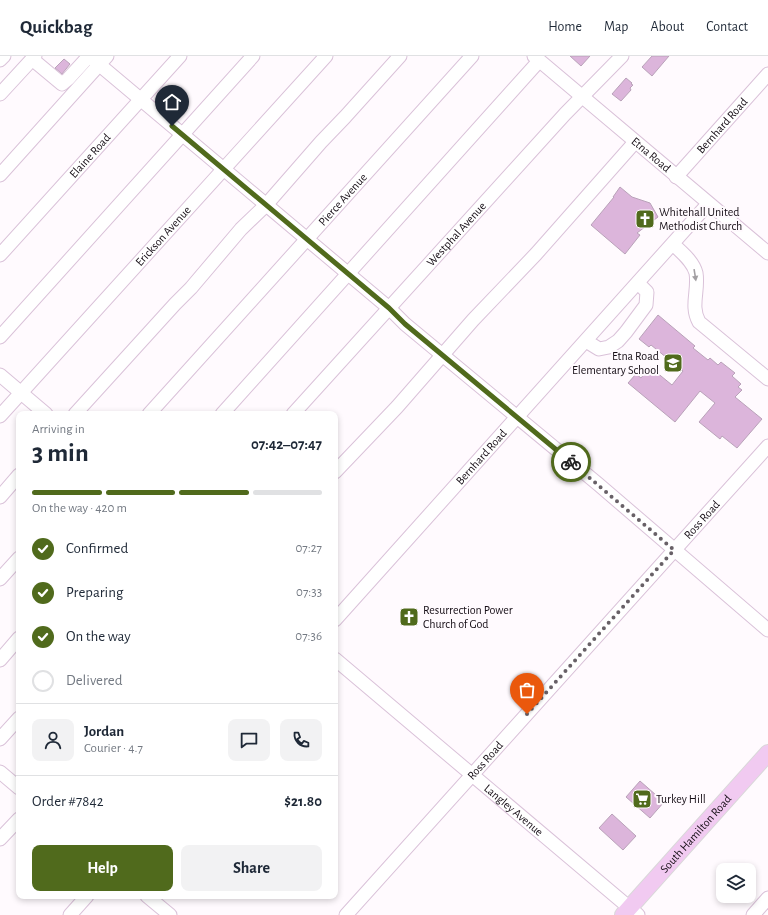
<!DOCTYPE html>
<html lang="en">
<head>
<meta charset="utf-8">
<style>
	body { margin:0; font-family:"Alegreya Sans",sans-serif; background:#f2f2f3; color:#1f2937; height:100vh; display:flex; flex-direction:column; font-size:15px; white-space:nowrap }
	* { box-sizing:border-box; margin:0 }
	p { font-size:13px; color:#747a83 }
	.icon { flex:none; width:22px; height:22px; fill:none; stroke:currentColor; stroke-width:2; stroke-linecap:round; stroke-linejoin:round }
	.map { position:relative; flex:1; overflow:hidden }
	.panel { position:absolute; left:16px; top:355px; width:322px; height:488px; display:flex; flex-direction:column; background:#fff; border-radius:8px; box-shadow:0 2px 6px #0003 }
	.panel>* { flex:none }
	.controls { position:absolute; left:716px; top:807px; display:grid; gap:8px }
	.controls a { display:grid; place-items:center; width:40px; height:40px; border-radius:8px; background:#fff; box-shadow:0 2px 6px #0003; font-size:20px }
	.pin { position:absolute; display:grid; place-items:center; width:34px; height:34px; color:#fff; margin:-41px -17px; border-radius:50% 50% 50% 0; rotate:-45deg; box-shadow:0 0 4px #0007 }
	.pin .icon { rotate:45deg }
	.courier { position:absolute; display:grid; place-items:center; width:40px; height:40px; margin:-20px; border:3px solid #506a1c; border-radius:50%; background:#fff; color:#222; box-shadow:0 1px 5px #0007 }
	.summary em { font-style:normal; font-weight:600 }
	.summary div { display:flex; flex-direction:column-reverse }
	.summary { display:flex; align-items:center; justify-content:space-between; height:68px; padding:0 16px }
	h1 { font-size:26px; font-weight:600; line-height:30px }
	.bar { display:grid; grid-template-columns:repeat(4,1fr); gap:6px 4px; align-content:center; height:48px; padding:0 16px }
	.bar i { height:5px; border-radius:3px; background:#e0e1e3 }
	.bar .on { background:#506a1c }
	.bar p { grid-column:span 4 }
	.line { display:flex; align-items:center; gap:10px; padding:0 16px; border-top:1px solid #e0e1e3 }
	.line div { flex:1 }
	.round { display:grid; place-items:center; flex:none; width:42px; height:42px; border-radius:8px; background:#f2f2f3 }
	ol { padding:0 16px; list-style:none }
	li { display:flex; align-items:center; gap:12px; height:44px }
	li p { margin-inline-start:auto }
	li .icon { padding:4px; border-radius:50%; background:#506a1c; color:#fff; stroke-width:4 }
	li:last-child { color:#747a83 }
	li i { width:22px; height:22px; border:2px solid #e0e1e3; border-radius:50% }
	.cta { display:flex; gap:8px; margin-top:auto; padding:8px 16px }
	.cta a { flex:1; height:46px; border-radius:8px; background:#506a1c; color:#fff; font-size:16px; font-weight:600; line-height:46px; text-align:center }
	.cta a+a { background:#f2f2f3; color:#1f2937 }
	header { display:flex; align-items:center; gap:24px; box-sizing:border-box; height:56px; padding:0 20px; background:#fff; border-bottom:1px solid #e0e1e3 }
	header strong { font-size:19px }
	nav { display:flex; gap:22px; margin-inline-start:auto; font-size:14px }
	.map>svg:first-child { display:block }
	.building { fill:#dcb5db; stroke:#b9a2b9 }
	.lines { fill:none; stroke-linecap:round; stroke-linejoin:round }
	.minor-casing { stroke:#dac2d9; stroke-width:15 }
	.major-casing { stroke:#dad8da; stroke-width:18 }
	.minor { stroke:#fff; stroke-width:13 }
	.major { stroke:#f1caf1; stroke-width:16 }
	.oneway { fill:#a29fa2 }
	.done { stroke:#686167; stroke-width:4; stroke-dasharray:0 7.2 }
	.route { stroke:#506a1c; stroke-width:5 }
	.labels { text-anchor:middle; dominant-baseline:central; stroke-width:4; stroke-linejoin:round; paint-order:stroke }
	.street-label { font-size:12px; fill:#160e16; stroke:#fffafe }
	.poi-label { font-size:12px; fill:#160e16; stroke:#fffafe; text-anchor:start }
</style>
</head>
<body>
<header>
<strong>Quickbag</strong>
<nav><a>Home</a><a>Map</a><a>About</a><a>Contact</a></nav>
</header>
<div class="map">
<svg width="768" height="859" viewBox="0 0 768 859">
	<rect width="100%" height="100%" fill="#fffafe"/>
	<path class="building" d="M 570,0 L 590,0 L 581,10 Z
		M 652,0 L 669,0 L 652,20 L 642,11 Z
		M 64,3 L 70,8 L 62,18 L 55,12 Z
		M 626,22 L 632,27 L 631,28 L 633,29 L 630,32 L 631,34 L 621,45 L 612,38 Z
		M 620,131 L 632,141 L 650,147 L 658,161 L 637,177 L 640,179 L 625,198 L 591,169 L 614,141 L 613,141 Z
		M 658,259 L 695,290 L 693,292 L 708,304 L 710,302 L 718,309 L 721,306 L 735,317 L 732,320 L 741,328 L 738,331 L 742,334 L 735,341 L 762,363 L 737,392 L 722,380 L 720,383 L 699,366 L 715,347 L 700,335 L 675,366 L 628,327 L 636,318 L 641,322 L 650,311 L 672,329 L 683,315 L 651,289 L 649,291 L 639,283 Z
		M 640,725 L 664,746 L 650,762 L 626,741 Z
		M 612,758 L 636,780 L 623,794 L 599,772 Z"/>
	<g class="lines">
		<g class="minor-casing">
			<g id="minor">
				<path d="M 89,0 L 389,252 L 405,268 L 598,428 L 768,574"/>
				<path id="s1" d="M 534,0 L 768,197"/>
				<path d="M 32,3 L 62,28 L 68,23 L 89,0"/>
				<path d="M 0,4 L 4,0"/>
				<path d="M 0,38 L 35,0"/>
				<path d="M 0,119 L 107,0"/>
				<path id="s2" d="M 676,121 L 768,18"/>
				<path d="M 673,188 C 681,196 693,205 696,217 C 699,234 690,250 699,266 L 768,323"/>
				<path id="s3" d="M 0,199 L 180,0"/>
				<path d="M 0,281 L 253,0"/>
				<path d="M 586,285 L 599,293 L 609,291 L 618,285 L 626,276 L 646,249 L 647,236 L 638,227"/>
				<path d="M 0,319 L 46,358"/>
				<path d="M 75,358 L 175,248 L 191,232 L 241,173 L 266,149 L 321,86 L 345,61 L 400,0"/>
				<path id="s4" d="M 149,358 L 472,0"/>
				<path d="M 222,358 L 539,5"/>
				<path id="s5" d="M 293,358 L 565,58 L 622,0"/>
				<path id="s6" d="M 0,360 L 326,0"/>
				<path d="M 335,416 L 397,351 L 473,264 L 536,198 L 635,86"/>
				<path d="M 0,441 L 19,419"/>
				<path d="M 0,523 L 19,502"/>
				<path id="s7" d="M 335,564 L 708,148"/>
				<path id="s8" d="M 335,603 L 638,859"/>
				<path d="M 0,604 L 19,582"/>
				<path d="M 0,683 L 19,662"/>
				<path d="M 0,716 L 19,732"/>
				<path d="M 0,783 L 19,763"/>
				<path d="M 147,840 L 170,859"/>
				<path d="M 70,859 L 87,840"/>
				<path id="s9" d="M 346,859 L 768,390"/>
				<path d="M 753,859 L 768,842"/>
			</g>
		</g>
		<g class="major-casing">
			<g id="major">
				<path id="s10" d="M 623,859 L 768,697"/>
			</g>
		</g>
		<use href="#minor" class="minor"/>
		<use href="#major" class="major"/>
	</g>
	<defs><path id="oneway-solid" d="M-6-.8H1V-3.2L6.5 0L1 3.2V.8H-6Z"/></defs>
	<use class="oneway" href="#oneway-solid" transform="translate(695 219) rotate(81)"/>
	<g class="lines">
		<path class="done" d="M 527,658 L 674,494 L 571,406"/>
		<path class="route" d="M 172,70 L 389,252 L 405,268 L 571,406"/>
	</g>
	<defs>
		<g id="church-square" transform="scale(1)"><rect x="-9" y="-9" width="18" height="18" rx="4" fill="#506a1c" stroke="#fffafe"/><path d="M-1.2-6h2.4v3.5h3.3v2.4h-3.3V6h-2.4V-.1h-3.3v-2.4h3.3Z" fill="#fff"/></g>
		<g id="school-square" transform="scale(1)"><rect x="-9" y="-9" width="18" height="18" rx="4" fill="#506a1c" stroke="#fffafe"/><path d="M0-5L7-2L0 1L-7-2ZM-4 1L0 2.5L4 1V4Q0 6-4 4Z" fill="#fff"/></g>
		<g id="supermarket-square" transform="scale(1)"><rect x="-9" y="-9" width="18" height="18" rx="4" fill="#506a1c" stroke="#fffafe"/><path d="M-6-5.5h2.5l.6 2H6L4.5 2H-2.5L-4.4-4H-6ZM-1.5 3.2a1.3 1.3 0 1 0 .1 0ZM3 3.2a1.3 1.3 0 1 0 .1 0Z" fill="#fff"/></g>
	</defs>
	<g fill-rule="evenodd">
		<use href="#church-square" x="645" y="163"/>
		<use href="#school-square" x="673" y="307"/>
		<use href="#church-square" x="409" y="561"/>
		<use href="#supermarket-square" x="642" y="743"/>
	</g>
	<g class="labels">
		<g class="street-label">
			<text stroke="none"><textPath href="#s2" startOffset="69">Bernhard Road</textPath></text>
			<text stroke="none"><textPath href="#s1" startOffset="153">Etna Road</textPath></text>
			<text stroke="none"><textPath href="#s3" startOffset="134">Elaine Road</textPath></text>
			<text stroke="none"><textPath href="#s4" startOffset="289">Pierce Avenue</textPath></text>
			<text stroke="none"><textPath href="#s5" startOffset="243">Westphal Avenue</textPath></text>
			<text stroke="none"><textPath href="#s6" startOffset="243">Erickson Avenue</textPath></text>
			<text stroke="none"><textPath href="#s7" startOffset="219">Bernhard Road</textPath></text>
			<text stroke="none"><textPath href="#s9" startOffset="532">Ross Road</textPath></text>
			<text stroke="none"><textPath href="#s9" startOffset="208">Ross Road</textPath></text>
			<text stroke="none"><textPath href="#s8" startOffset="234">Langley Avenue</textPath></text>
			<text stroke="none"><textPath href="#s10" startOffset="109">South Hamilton Road</textPath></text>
		</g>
		<g class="poi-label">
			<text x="659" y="156">Whitehall United<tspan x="659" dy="14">Methodist Church</tspan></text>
			<text x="659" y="300" text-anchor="end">Etna Road<tspan x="659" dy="14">Elementary School</tspan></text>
			<text x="423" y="554">Resurrection Power<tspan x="423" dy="14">Church of God</tspan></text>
			<text x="656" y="743">Turkey Hill</text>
		</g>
	</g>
</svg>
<div class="controls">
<a><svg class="icon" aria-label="layers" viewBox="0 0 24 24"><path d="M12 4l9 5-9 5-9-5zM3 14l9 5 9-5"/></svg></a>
</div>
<div class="pin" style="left:527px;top:658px;background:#ea580c"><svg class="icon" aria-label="bag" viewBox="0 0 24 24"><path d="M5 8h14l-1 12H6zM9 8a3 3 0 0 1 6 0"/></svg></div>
<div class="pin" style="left:172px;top:70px;background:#1f2937"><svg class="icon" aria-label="home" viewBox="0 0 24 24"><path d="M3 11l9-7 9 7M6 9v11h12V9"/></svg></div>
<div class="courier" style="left:571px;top:406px"><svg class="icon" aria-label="bike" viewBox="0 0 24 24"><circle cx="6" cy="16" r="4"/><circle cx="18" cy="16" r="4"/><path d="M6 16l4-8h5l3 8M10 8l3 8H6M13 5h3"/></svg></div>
<section class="panel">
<div class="summary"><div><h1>3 min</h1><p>Arriving in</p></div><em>07:42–07:47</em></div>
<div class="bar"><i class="on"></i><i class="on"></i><i class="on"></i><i></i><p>On the way · 420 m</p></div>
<ol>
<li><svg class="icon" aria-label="check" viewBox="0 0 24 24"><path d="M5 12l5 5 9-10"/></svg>Confirmed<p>07:27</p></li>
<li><svg class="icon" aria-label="check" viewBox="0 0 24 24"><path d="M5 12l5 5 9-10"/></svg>Preparing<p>07:33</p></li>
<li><svg class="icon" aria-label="check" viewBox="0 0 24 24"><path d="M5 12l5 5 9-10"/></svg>On the way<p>07:36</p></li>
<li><i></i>Delivered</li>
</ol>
<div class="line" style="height:72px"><a class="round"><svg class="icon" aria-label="person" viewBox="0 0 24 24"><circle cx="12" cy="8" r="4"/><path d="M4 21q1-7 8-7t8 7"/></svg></a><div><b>Jordan</b><p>Courier · 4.7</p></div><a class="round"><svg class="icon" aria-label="chat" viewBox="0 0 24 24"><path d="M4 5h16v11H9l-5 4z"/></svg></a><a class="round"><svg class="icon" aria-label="phone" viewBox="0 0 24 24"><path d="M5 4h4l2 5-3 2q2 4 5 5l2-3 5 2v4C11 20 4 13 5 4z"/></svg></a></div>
<div class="line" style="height:52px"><div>Order #7842</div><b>$21.80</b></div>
<div class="cta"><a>Help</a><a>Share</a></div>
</section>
</div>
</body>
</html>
